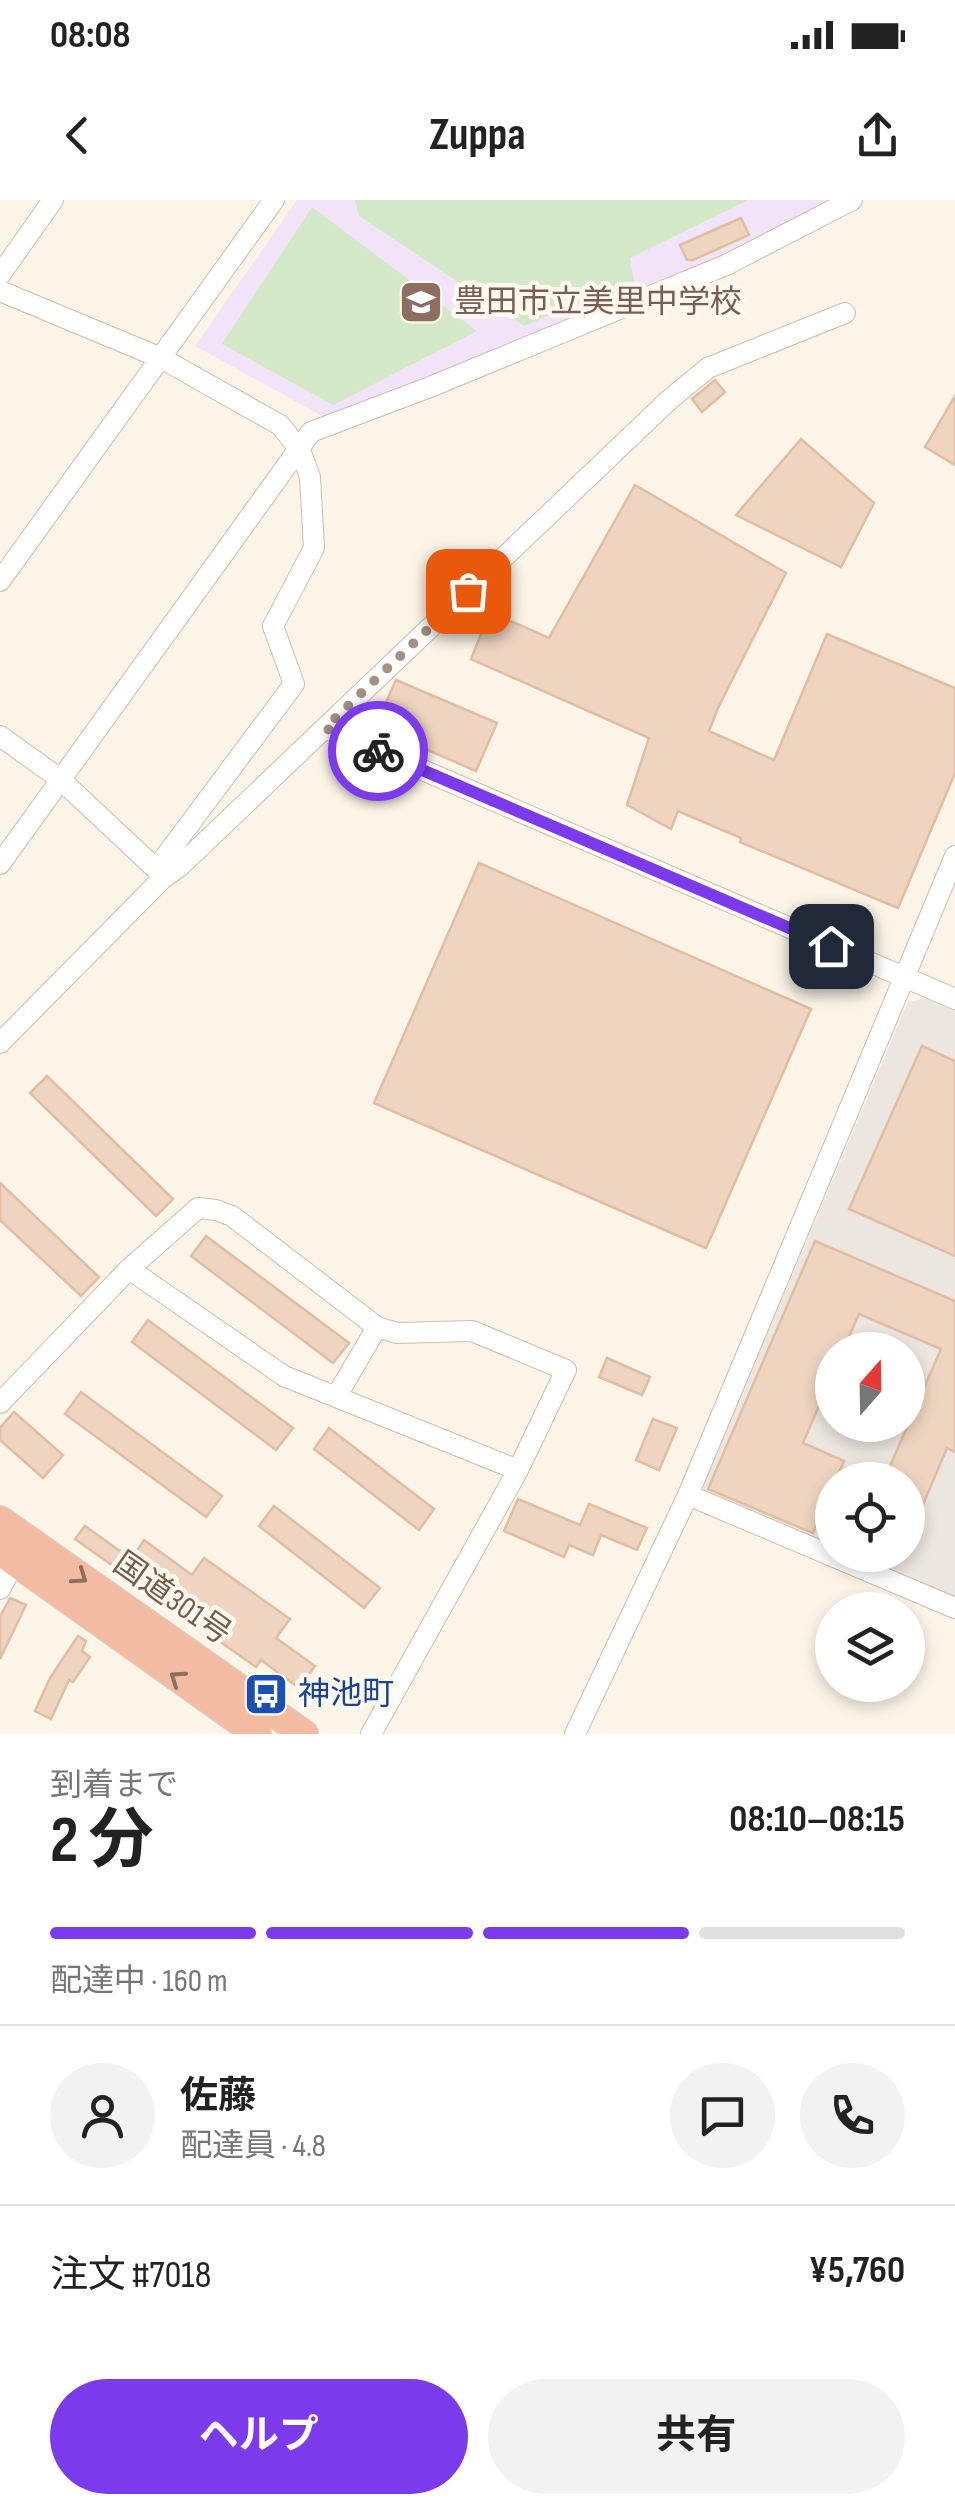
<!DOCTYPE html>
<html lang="ja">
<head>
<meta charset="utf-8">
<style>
	body { margin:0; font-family:"Sofia Sans Condensed","Noto Sans JP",sans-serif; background:#f2f2f2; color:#222; height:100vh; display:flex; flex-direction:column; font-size:38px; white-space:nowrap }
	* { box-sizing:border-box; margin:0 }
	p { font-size:32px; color:#767676 }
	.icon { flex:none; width:55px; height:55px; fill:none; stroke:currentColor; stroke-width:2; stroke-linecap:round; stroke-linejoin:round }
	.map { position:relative; height:1534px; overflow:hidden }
	.drawer { display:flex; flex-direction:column; background:#fff; flex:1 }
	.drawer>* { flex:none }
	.needle { width:65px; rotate:20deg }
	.controls { position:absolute; left:815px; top:1132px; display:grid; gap:20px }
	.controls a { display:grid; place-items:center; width:110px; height:110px; border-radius:50%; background:#fff; box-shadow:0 5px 15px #0003; font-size:50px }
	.pin { position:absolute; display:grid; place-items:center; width:85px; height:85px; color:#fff; margin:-42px; border-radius:20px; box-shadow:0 5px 15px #0006 }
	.courier { position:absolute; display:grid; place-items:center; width:100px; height:100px; margin:-50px; border:8px solid #7c3aed; border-radius:50%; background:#fff; color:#222; box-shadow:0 2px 12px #0007 }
	.head em { font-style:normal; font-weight:700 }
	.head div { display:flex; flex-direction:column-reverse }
	.head { display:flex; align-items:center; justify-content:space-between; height:170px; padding:0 50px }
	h1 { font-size:65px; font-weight:700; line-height:75px }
	.bar { display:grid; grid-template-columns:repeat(4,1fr); gap:15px 10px; align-content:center; height:120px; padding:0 50px }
	.bar i { height:12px; border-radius:8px; background:#e0e0e0 }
	.bar .current { background:#7c3aed }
	.bar p { grid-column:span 4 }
	.line { display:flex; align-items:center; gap:25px; padding:0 50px; border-top:2px solid #e0e0e0 }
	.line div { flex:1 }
	.round { display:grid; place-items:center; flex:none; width:105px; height:105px; border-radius:52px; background:#f2f2f2 }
	.action { display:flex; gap:20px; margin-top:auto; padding:20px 50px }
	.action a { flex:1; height:115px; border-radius:60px; background:#7c3aed; color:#fff; font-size:40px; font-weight:700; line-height:115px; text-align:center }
	.action a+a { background:#f2f2f2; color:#222 }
	.status { display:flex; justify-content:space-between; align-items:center; height:70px; padding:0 50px; background:#fff; direction:ltr }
	.status svg { height:28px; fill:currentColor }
	header { display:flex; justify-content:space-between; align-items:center; height:130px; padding:0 50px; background:#fff; font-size:45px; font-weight:700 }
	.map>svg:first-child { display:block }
	.industrial { fill:#ece6e0; fill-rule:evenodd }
	.education { fill:#f1e4f8 }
	.green { fill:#d2e8c6 }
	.building { fill:#efd5c0; stroke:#e1bda1; stroke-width:2.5 }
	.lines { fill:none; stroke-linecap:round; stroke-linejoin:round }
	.minor-casing { stroke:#cdbdae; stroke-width:22 }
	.highway-casing { stroke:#d8d2cd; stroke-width:30 }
	.minor { stroke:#fff; stroke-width:20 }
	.highway { stroke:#f2bba2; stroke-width:28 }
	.oneway { stroke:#8d705e }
	.done { stroke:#a39283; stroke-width:10; stroke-dasharray:0 18 }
	.route { stroke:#7c3aed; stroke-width:12 }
	.labels { text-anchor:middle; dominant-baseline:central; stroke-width:9; stroke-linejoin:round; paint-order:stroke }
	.education-label { font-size:32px; fill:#785e54; stroke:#fef8ed; text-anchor:start }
	.street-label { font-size:32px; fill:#745d4d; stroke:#fef8ed }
	.transit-label { font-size:32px; fill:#164399; stroke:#fef8ed; text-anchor:start }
</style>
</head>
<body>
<div class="status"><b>08:08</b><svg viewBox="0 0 49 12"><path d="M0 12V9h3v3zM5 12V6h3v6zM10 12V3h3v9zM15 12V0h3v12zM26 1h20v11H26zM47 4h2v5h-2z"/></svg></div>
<header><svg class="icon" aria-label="back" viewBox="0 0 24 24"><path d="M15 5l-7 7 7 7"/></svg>Zuppa<svg class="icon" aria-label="share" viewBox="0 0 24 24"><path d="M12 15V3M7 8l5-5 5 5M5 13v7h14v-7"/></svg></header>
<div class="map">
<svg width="955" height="1534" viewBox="0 0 955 1534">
	<rect width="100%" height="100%" fill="#fbf4e7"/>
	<path class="industrial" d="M 926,798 L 955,810 L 955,1398 L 852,1355 L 908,1355 L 908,1280 L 832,1280 L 832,1347 L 706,1295 L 703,1286 L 908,802 ZM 832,1150 L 908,1150 L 908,1225 L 832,1225 Z"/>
	<path class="education" d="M 297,0 L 840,0 L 726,59 L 326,218 L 195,146 Z"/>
	<path class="green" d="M 355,0 L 746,0 L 746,1 L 630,58 L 634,81 L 524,126 L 359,16 Z
		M 312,7 L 477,131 L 333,205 L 222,144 Z"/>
	<path class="building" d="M 741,18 L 749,35 L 693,60 L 687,60 L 680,45 Z
		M 715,180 L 725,192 L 702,212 L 692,199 Z
		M 955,196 L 955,265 L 925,247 Z
		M 801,239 L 874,303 L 841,367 L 736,315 Z
		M 635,285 L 786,373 L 718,508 L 709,531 L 774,560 L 827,434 L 955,488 L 955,573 L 898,708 L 740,642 L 741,638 L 678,611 L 671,629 L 627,605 L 649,538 L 471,459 L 490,412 L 549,438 Z
		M 396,480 L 497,523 L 476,571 L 375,527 Z
		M 479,663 L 811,809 L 706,1048 L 374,903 Z
		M 922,846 L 955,861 L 955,1056 L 849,1009 Z
		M 47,876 L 173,999 L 156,1016 L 30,893 Z
		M 0,983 L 99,1077 L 81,1096 L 0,1020 Z
		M 206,1036 L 349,1143 L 333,1163 L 191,1056 Z
		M 815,1041 L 955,1101 L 955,1252 L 947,1248 L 908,1340 L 908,1280 L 884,1280 L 941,1149 L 859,1114 L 843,1150 L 832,1150 L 832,1175 L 803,1243 L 844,1261 L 836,1280 L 832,1280 L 832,1288 L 813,1333 L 708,1289 Z
		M 148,1120 L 293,1228 L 276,1250 L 132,1142 Z
		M 607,1158 L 650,1177 L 642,1195 L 599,1177 Z
		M 81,1192 L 222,1296 L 206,1317 L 65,1214 Z
		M 14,1212 L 63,1255 L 43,1278 L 0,1240 L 0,1228 Z
		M 653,1219 L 677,1228 L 659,1270 L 636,1260 Z
		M 329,1228 L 434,1309 L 419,1330 L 314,1249 Z
		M 518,1299 L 580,1325 L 589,1304 L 647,1328 L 637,1350 L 601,1335 L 593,1355 L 569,1345 L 564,1357 L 504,1331 Z
		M 274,1306 L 380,1388 L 364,1408 L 259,1326 Z
		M 85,1326 L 131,1359 L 144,1340 L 192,1375 L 204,1358 L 290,1419 L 276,1438 L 315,1466 L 299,1488 L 261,1460 L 256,1467 L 75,1339 Z
		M 10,1398 L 26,1405 L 0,1459 L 0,1417 Z
		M 78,1436 L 86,1441 L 82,1451 L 90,1457 L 73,1482 L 69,1480 L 51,1519 L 35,1511 L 50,1478 Z"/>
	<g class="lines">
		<g class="minor-casing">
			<path id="minor" d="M 0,75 L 53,0
				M 0,91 L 161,158 L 280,225 L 300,250 L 310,277 L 314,348 L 273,426 L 294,484 L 156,669
				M 0,381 L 274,0
				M 325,528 L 955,799
				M 0,536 L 60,579 L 156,669 L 161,677
				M 0,664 L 311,232 L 430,187 L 726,65 L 852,0
				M 0,843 L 162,679 L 180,666 L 669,200 L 708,168 L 845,113
				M 129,1069 L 198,1008 L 216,1010 L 232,1016 L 377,1127 L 397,1133 L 472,1131 L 566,1170 L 518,1270 L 371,1534
				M 336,1197 L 377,1127
				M 0,1203 L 129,1069 L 284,1176 L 518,1270
				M 688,1295 L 955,1408
				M 0,1389 L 14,1363
				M 575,1534 L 688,1295 L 955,656"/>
		</g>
		<g class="highway-casing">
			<path id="highway" d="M 0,1320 L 304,1534
				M 0,1351 L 257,1534"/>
		</g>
		<use href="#minor" class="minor"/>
		<use href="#highway" class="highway"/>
	</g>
	<defs><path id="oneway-chevron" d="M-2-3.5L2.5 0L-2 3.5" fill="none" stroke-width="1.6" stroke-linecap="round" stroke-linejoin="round" transform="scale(2.5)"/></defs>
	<g class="oneway">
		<use href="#oneway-chevron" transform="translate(80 1377) rotate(35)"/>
		<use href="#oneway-chevron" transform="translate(177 1478) rotate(-145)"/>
	</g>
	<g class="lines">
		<path class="done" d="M 378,551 L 325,528 L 468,391"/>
		<path class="route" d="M 378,551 L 831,746"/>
	</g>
	<defs>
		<g id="school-square" transform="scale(2.25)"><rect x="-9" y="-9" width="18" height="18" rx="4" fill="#8d6e63" stroke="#fef8ed"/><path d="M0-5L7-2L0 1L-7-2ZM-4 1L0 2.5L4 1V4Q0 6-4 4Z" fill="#fff"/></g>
		<g id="bus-square" transform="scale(2.25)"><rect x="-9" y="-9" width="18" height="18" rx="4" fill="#1a4fb4" stroke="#fef8ed"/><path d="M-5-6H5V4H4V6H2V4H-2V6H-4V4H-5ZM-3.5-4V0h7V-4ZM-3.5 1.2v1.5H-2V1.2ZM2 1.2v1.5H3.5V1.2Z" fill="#fff"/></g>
	</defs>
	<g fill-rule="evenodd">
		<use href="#school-square" x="421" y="102"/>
		<use href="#bus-square" x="266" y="1494"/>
	</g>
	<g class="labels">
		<g class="education-label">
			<text x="454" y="102">豊田市立美里中学校</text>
		</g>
		<g class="street-label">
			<text transform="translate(172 1399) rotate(35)">国道301号</text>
		</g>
		<g class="transit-label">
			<text x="298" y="1494">神池町</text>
		</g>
	</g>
</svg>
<div class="controls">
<a><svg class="needle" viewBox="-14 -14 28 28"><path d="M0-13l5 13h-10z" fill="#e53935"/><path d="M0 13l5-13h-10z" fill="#767676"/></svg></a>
<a><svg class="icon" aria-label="locate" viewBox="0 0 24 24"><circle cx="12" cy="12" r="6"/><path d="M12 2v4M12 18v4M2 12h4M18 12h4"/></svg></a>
<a><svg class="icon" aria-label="layers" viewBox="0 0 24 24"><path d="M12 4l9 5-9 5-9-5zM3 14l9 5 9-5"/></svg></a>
</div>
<div class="pin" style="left:468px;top:391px;background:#ea580c"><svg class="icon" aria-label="bag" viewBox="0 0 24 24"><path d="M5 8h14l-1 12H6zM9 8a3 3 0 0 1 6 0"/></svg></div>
<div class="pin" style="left:831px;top:746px;background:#1f2937"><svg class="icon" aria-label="home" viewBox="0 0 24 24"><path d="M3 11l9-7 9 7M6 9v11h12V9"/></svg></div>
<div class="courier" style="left:378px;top:551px"><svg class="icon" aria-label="bike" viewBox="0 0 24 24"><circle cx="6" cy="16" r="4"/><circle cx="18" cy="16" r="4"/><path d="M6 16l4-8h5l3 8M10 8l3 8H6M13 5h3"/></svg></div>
</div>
<section class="drawer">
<div class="head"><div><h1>2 分</h1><p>到着まで</p></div><em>08:10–08:15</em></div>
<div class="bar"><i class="current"></i><i class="current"></i><i class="current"></i><i></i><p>配達中 · 160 m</p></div>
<div class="line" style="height:180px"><a class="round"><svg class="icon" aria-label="person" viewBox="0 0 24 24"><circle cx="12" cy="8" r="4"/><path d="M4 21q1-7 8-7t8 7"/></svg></a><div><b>佐藤</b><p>配達員 · 4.8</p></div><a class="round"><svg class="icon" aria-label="chat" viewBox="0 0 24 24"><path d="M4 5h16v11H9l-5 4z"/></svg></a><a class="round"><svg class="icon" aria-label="phone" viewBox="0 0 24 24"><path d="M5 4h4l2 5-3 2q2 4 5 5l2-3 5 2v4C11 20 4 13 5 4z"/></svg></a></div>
<div class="line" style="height:130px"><div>注文 #7018</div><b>¥5,760</b></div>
<div class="action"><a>ヘルプ</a><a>共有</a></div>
</section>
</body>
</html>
